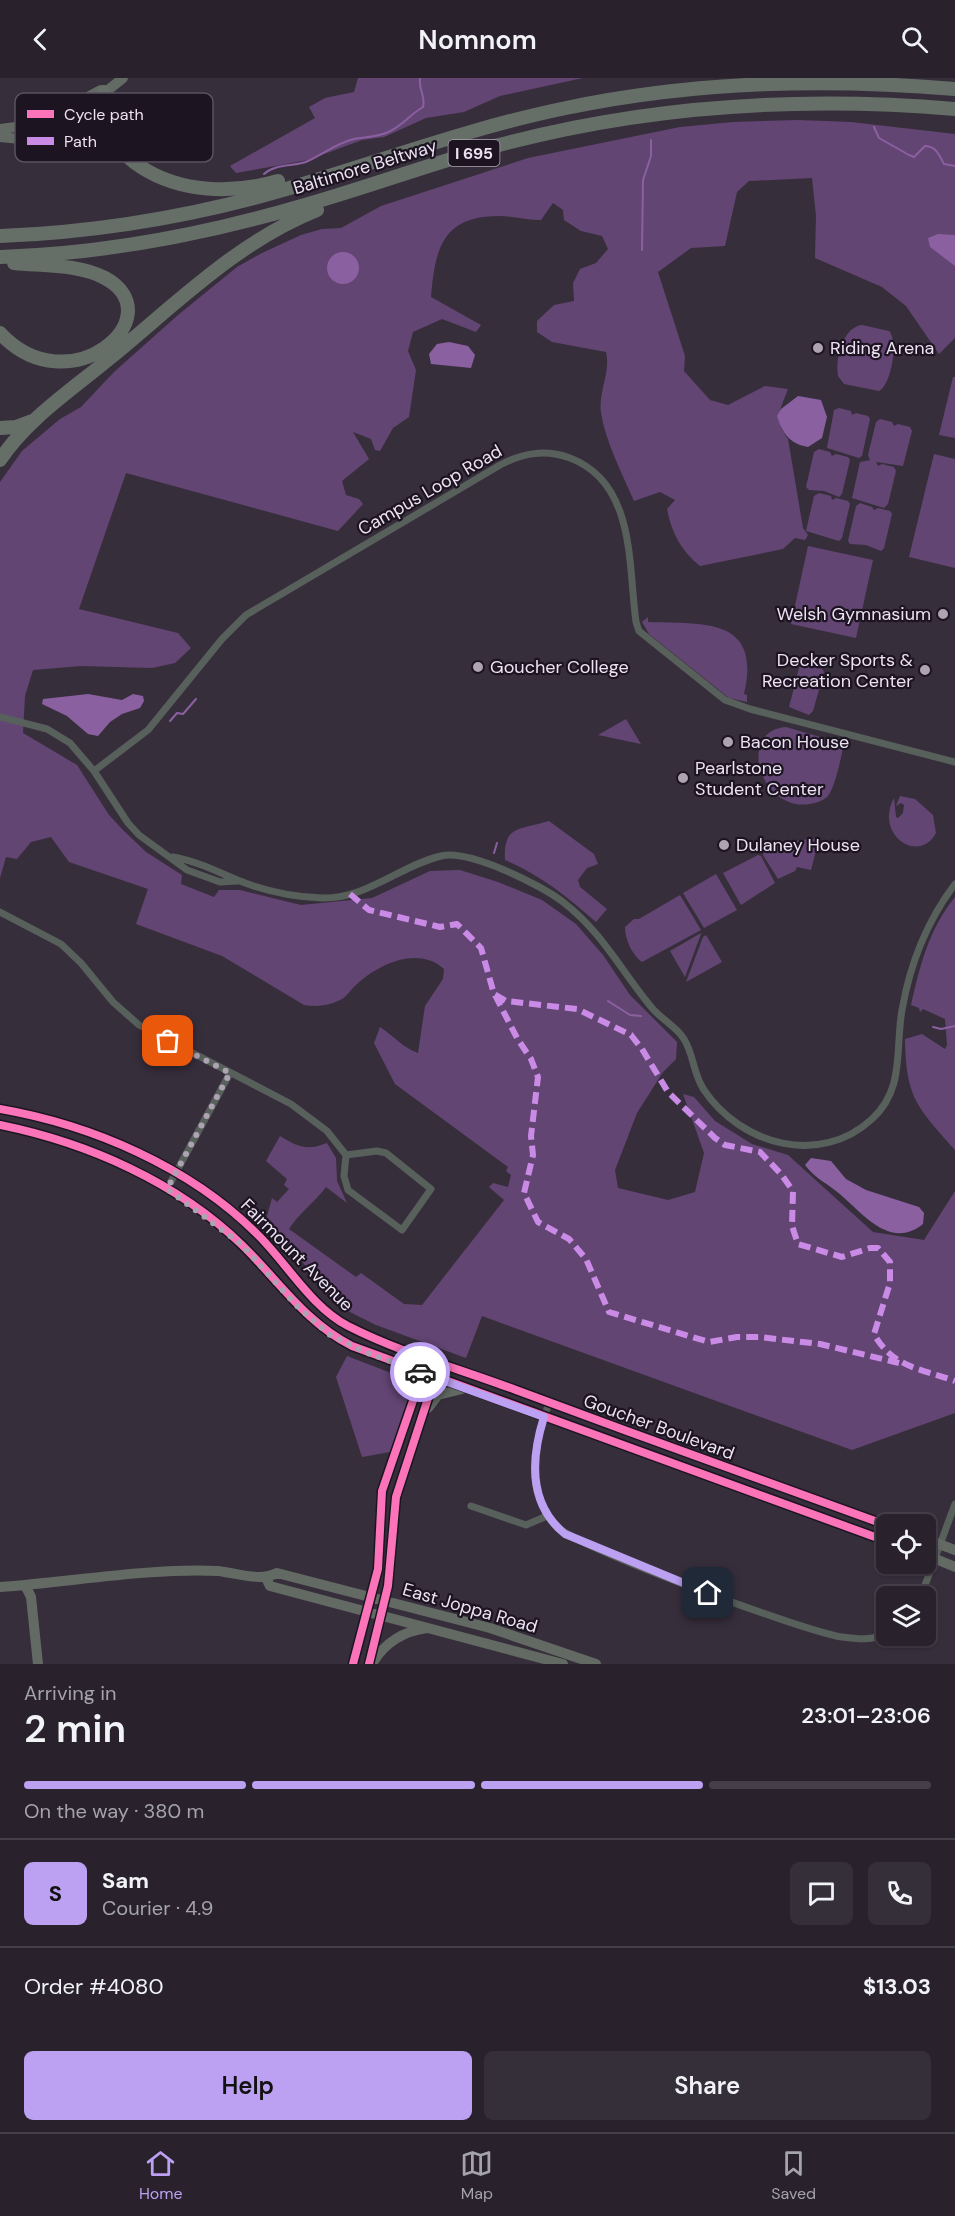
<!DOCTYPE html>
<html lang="en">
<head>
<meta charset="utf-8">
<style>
	body { margin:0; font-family:"DM Sans",sans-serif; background:#352f39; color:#f1f3f6; height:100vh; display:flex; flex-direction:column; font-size:22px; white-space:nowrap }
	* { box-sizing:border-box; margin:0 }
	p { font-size:20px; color:#a5a4aa }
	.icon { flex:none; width:33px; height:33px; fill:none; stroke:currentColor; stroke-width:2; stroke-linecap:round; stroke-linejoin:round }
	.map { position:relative; height:1586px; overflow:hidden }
	.side { display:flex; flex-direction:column; background:#29222d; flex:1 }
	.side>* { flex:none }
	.tools { position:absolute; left:876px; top:1436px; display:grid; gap:12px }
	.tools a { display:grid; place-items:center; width:60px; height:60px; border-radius:9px; background:#29222d; box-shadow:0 2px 4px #0004,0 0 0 2px #453f49; font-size:30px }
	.pin { position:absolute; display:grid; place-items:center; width:51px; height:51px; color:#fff; margin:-26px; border-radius:12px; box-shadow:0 3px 9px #0006 }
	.courier { position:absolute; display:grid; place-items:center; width:60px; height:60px; margin:-30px; border:4px solid #bca0f2; border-radius:50%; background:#fff; color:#222; box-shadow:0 2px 8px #0007 }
	.head em { font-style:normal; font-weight:600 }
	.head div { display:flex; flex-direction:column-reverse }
	.head { display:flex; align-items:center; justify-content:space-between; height:102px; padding:0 24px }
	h1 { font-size:39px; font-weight:600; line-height:45px }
	.bar { display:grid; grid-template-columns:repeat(4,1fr); gap:9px 6px; align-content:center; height:72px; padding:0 24px }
	.bar i { height:8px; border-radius:4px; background:#453f49 }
	.bar .current { background:#bca0f2 }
	.bar p { grid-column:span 4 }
	.line { display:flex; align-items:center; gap:15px; padding:0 24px; border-top:2px solid #453f49 }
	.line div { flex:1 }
	.round { display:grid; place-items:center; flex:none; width:63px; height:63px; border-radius:9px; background:#352f39 }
	.action { display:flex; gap:12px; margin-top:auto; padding:12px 24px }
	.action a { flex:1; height:69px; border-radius:9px; background:#bca0f2; color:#111; font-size:24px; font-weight:600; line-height:69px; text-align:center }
	.action a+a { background:#352f39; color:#f1f3f6 }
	header { display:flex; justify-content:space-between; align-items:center; height:78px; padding:0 24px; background:#29222d; font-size:27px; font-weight:600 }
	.tabs { display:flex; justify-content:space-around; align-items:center; height:84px; border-top:2px solid #453f49; background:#29222d; font-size:16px; color:#a5a4aa }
	.tabs a { display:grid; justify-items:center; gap:3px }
	.tabs .current { color:#bca0f2 }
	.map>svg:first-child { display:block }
	.green { fill:#634573 }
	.water { fill:#8a60a1 }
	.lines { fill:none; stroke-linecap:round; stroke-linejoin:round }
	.stream { stroke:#8a60a1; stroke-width:2 }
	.street { stroke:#58605b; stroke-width:7 }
	.secondary { stroke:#626a63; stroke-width:10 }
	.highway { stroke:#656f68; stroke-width:14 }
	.quiet { stroke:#ca8be6; stroke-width:6; stroke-dasharray:12 6; stroke-linecap:butt }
	.cycleway-casing { stroke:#1c1420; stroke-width:11 }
	.cycleway { stroke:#fb73b8; stroke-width:8 }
	.done { stroke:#ada3b3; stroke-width:6; stroke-dasharray:0 10.8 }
	.route { stroke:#bca0f2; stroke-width:8 }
	.poi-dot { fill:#ada3b3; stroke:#1c1420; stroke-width:2 }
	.labels { text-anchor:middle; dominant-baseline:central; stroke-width:4.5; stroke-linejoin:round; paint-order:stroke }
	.shield { fill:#1c1420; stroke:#aea4b4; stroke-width:1.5 }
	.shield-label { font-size:16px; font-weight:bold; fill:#ece2f3 }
	.street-label { font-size:18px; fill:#ece2f3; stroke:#1c1420 }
	.poi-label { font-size:18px; fill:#ece2f3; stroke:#1c1420; text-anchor:start }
	.key { fill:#1c1420; stroke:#5a525f; stroke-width:1.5 }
	.key-label { font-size:16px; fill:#ece2f3 }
</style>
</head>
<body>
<header><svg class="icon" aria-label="back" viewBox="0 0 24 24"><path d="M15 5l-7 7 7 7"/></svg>Nomnom<svg class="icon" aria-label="search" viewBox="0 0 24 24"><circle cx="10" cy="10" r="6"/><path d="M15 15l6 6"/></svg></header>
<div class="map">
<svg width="955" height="1586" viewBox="0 0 955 1586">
	<rect width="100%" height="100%" fill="#372e3c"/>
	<path class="green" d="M 358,0 L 583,0 L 500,18 L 464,34 L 426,40 L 384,59 L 362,62 L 308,82 L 236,95 L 230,88 L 315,40 L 309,29 L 325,20 L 354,14 Z
		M 798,42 L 851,44 L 955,56 L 955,260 L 939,276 L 906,228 L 882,209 L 815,180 L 816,138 L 812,100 L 749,103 L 737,114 L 725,168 L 691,170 L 658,194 L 685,278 L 684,293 L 710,322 L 728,327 L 765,308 L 788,311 C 780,333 773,340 788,361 L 803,450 L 808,457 L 805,462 L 795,460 L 783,471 L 700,488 C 682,474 671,454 667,431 L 675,422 L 660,414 L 634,423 C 622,395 606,365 601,335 C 598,313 611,295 606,274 L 552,264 L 537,254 L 537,243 L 554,227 L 574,223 L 573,205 L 580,191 L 596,185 L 608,171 L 602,158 L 581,153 L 564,142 L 563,132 L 553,125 L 541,142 C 527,142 513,138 499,138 C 443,138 435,170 431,219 L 481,247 L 476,254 L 442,241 L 413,254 L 408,273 L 416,292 L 409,339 L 393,350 L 380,373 L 375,372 L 371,361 L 353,354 L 369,381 L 342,403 L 346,417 L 359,421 L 363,426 L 338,453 L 126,395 L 79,531 L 178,555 L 191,570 L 175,585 L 152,590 L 81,588 L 33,592 L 25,618 L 23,655 L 77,687 L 109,737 L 124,753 L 146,774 L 182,797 L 181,806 L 214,819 L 219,812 L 240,812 L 301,827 L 372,820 L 430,793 L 460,792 L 498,804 L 542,822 L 576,846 L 603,877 L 630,917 L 677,964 L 676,981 L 663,994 L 637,1035 L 615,1092 L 618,1110 L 668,1122 L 695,1114 L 704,1075 L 683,1016 L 694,1019 L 715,1043 L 752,1066 L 788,1077 L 873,1154 L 924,1162 L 955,1113 L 955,1335 L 852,1372 L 482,1238 L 466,1280 L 376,1247 L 342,1230 L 266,1142 L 272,1120 L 277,1124 L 289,1111 L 284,1107 L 287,1101 L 266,1083 L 280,1058 C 298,1069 307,1073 327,1065 L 336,1080 L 337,1103 L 347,1125 L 326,1109 C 314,1125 300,1134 289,1151 L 356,1199 L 361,1195 L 404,1226 L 422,1227 L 504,1122 L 489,1109 L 493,1105 L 508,1109 L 511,1097 L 506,1093 L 508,1089 L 395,1006 L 374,965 L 380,949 C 394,958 403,970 418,975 L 425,928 L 443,901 L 444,891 C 419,868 380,885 357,906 C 351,911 347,919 340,922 C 328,928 317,929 304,927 L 222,878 L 136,846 L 148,811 L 69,784 L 51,759 L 31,764 L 17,781 L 6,779 L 0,800 L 0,404 L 22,373 L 60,341 L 81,329 L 114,294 L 178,237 L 237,189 L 262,175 L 301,157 L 322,151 L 341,150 L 381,128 L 528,80 L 680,49 L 733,44 Z
		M 862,247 L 889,253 C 899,263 891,307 879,313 L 844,306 L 838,298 C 835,281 843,249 862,247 Z
		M 953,299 L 955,299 L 955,360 L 939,357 Z
		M 839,330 L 851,333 L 852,337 L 856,335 L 868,338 L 870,341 L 862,378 L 859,380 L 827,370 L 834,332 Z
		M 880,341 L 892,344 L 894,348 L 898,346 L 910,349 L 912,353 L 903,388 L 876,384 L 878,388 L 882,386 L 894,389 L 896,393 L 888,426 L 884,430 L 852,420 L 860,384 L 870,382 L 868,377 L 876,344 Z
		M 819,371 L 830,374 L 832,378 L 836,376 L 848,379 L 850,382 L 842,416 L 839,419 L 824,413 L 809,412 L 806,409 L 814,374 Z
		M 934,376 L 955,381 L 955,490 L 909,479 Z
		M 819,415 L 831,418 L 832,422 L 836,420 L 848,423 L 850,426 L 842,460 L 839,463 L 806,453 L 814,418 Z
		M 860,425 L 872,429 L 874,432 L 878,430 L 890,433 L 892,436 L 884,470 L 881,473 L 866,467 L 850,466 L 848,463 L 856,428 Z
		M 808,468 L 873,482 L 856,560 L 791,546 Z
		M 648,539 L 648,544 C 704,546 762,539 744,616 L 747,617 L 747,624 L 729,620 L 649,556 L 642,544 Z
		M 800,586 L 822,591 L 824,594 L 813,633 L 809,637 L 789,629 Z
		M 626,641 L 641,666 L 598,657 Z
		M 786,649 L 844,666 C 841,679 835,711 827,719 C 822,723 816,725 810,726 C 760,734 736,653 786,649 Z
		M 900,718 L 915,721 L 933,737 L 936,755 C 919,787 874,757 894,720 L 896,739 L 898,740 L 903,735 L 904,727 L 901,725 L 896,728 Z
		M 549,743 L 594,776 L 598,786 L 587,790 L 578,802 L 580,809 L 607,831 L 596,844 C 567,819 541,797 505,782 C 503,747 520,752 549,743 Z
		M 817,760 L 819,761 L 811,792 L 797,789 L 795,793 L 778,801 L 763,777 L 764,774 L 780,765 Z
		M 758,777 L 761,778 L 775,805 L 741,827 L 723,795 Z
		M 716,796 L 737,832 L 704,850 L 683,815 Z
		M 680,817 L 701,852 L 642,884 C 632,877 625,861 625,849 L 634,841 L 639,841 Z
		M 955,819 L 955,1072 C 917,1029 906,1020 905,961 L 922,956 L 945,971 L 947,967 L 945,941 L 923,931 L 920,934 L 919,930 L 911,927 C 920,887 929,851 955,819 Z
		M 701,855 L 701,856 L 685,899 L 670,873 Z
		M 706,857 L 722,884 L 686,904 L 703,859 Z
		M 347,1278 L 412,1303 L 413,1310 L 390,1374 L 362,1379 L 336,1299 Z"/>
	<path class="water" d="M 938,156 L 955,157 L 955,188 L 930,169 L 928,160 Z
		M327 190a16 16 0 1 1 32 0a16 16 0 1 1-32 0Z
		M 449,264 L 468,268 L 475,277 L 471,290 L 431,286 L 429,276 L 437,266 Z
		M 798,318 L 821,322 L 827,339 L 822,360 L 808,369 C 790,366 782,355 777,338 L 781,331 Z
		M 88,616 L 122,622 L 133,616 L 143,618 L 144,623 L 140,630 L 122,636 L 110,644 L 98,658 L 88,656 L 67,638 L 42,626 L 43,621 Z
		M 811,1080 L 831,1083 L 846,1101 L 866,1112 L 919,1129 L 924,1135 L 923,1146 C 891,1172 864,1137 841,1117 C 829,1106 815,1101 805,1087 Z"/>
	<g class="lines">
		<path class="stream" d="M 874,49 L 879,60 L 909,77 L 914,79 L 925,68 C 936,68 939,77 944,86 L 955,88
			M 264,96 C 276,85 295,89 308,83 C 323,76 337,65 354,61 C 365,59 375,59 386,55 C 402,49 409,37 423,29 C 426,18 418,11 420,0
			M 642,172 L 643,102 L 651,78 L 651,62
			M 170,643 L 177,635 L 183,636 L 196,621
			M 494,775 L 497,765
			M 608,923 L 630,937 L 641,938
			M 933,949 L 941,951 L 955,948"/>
		<path class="street" d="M 0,639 L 47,651 L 70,665 L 94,693 L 128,745 L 139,757 L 187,792 L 220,804 L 238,803
			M 94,693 L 148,652 L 222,561 L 246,537 L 500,387 C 523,375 545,371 570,380 C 636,405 628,487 636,544 L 639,553 L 725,622 L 750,631 L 955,684
			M 173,779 C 197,783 218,794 240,803 C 265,813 296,819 322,820 C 367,821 399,788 441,778 C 469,771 541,807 563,824 C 603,855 621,893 652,930 C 661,941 677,949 684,961 C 694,977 693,996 704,1012 C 741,1067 820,1089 872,1041 C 905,1011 895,972 902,932 C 910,886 927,843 955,806
			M 0,834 L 61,866 L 81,885 L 113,924 L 139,947 L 291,1026 L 327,1053 L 346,1077 L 344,1098 L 348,1112 L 402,1152 L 431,1111 L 386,1075 L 377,1073 L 346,1077
			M 167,1111 L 230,995
			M 549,1325 C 535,1365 524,1409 554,1446 C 571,1468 806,1554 842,1559 C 857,1561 873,1563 886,1555
			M 471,1428 L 526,1447 L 547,1438
			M 921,1518 L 955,1426"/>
		<path class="secondary" d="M 0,51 C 45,47 62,32 101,12
			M 0,59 L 50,64 L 64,62 L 75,54 L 93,24 L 123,0
			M 0,1031 C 92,1047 190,1089 257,1156 C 286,1184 311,1229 348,1248 C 401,1275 460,1291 516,1312 C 639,1358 763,1402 886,1447
			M 0,1047 C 88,1065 177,1104 242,1167 C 279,1203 305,1244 352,1268 L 886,1463
			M 428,1330 L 438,1317 L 462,1311
			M 926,1461 L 955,1472
			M 926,1477 L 955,1489
			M 266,1500 L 270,1508 L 563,1586
			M 25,1507 L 31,1519 L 38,1586
			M 0,1509 C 72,1504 146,1490 218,1493 C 237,1495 259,1504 277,1495 L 490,1550 L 596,1586
			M 353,1586 L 378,1491 L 382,1413 L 416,1314 L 414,1301 L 402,1290
			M 369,1586 L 388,1508 L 396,1419 L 431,1311 L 431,1293 L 422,1277
			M 372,1586 C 384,1565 404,1553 427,1550"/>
		<path class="highway" d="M 51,41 C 104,29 104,65 141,89 C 181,115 233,116 278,103
			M 104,52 L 99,28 L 104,14
			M 0,158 C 99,154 199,137 293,109 C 384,82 473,49 566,30 C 694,3 824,0 955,11
			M 0,179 C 100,176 202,157 298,129 C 366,110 432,85 499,67 C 649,27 801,18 955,31
			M 0,255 C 69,330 175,238 105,200 C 79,186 43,188 14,185
			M 0,350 L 16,349 L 32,343
			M 0,382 C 27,341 73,311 110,280 C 176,226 237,164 317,132"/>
		<path class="quiet" d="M 350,816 L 369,832 L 440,849 L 457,846 L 481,870 L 494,916 L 506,923 L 577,931 L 631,957 L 642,971 L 668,1014 L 715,1060 L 725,1067 L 760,1074 L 781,1096 L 793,1113 L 792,1148 L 798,1166 L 842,1179 L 870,1170 L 878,1170 L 890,1184 L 890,1205 L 874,1256 C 893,1290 922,1291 955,1303
			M 495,917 L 517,960 L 531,981 L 538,999 L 531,1058 L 533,1077 L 524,1115 L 538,1144 L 569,1161 L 586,1181 L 609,1234 L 709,1264 L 737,1259 L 759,1259 L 820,1266 L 899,1285"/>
		<g class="cycleway-casing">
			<path id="cycleway" d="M 0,1031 C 92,1047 190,1089 257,1156 C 286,1184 311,1229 348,1248 C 401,1275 460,1291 516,1312 C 639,1358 763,1402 886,1447
				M 0,1047 C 88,1065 177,1104 242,1167 C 279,1203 305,1244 352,1268 L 886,1463
				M 353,1586 L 378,1491 L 382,1413 L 416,1314 L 412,1298 L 402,1290
				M 369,1586 L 388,1508 L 396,1419 L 431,1311 L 430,1289"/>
		</g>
		<use href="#cycleway" class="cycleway"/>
	</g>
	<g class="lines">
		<path class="done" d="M 168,963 L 230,995 L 167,1111 L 241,1166 L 296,1227 L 330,1257 L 365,1274 L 420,1294"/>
		<path class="route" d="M 420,1294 L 544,1339 C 531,1380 528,1426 565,1456 L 708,1515"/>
	</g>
	<g class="poi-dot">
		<circle cx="818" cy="270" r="6"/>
		<circle cx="943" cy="536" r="6"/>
		<circle cx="478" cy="589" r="6"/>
		<circle cx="925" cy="592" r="6"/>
		<circle cx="728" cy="664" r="6"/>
		<circle cx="683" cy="700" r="6"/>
		<circle cx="724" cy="767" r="6"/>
	</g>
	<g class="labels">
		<rect class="shield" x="448.5" y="62" width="51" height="26" rx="4.5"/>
		<g class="shield-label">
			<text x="474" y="75">I 695</text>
		</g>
		<g class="street-label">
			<text transform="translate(365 89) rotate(-17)">Baltimore Beltway</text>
			<text transform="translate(430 412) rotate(-30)">Campus Loop Road</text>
			<text transform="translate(297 1177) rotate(45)">Fairmount Avenue</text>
			<text transform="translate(659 1349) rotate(20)">Goucher Boulevard</text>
			<text transform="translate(470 1530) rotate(16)">East Joppa Road</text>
		</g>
		<g class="poi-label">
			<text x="830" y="270">Riding Arena</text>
			<text x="931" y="536" text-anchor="end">Welsh Gymnasium</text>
			<text x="913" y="582" text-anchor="end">Decker Sports &amp;<tspan x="913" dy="21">Recreation Center</tspan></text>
			<text x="490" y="589">Goucher College</text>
			<text x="740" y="664">Bacon House</text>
			<text x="695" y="690">Pearlstone<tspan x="695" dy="21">Student Center</tspan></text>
			<text x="736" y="767">Dulaney House</text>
		</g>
	</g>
	<rect x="15" y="15" width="198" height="69" rx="9" class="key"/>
	<rect x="27" y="32" width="27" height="8" fill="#fb73b8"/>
	<rect x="27" y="59" width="27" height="8" fill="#ca8be6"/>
	<g class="key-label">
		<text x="64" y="42">Cycle path</text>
		<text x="64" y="69">Path</text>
	</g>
</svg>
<div class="tools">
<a><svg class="icon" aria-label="locate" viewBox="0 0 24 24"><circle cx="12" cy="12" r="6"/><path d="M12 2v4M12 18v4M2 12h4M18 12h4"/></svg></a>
<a><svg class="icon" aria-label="layers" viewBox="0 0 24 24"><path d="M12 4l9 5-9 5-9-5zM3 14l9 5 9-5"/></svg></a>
</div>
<div class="pin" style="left:168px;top:963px;background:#ea580c"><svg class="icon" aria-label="bag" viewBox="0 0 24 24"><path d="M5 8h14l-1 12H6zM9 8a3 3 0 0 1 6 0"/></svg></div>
<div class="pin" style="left:708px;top:1515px;background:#1f2937"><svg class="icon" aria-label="home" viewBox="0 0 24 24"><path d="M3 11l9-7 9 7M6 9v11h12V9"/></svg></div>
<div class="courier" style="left:420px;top:1294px"><svg class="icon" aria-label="car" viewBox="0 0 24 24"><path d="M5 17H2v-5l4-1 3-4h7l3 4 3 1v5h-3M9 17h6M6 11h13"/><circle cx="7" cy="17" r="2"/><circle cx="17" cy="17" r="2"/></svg></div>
</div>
<section class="side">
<div class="head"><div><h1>2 min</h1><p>Arriving in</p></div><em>23:01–23:06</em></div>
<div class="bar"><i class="current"></i><i class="current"></i><i class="current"></i><i></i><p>On the way · 380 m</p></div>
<div class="line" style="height:108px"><b class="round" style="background:#bca0f2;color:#111">S</b><div><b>Sam</b><p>Courier · 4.9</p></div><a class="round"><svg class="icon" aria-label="chat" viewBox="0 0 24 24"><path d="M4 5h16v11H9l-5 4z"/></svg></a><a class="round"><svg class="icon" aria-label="phone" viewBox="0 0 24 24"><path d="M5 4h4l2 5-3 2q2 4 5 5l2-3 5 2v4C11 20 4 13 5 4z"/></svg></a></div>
<div class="line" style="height:78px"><div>Order #4080</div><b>$13.03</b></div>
<div class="action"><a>Help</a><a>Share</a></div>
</section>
<nav class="tabs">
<a class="current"><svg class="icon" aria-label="home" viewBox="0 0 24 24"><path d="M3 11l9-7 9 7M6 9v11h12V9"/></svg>Home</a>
<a><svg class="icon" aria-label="map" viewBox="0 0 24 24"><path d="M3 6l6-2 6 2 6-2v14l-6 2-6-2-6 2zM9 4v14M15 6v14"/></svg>Map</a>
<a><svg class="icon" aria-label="saved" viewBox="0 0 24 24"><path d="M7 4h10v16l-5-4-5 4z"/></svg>Saved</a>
</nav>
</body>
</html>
